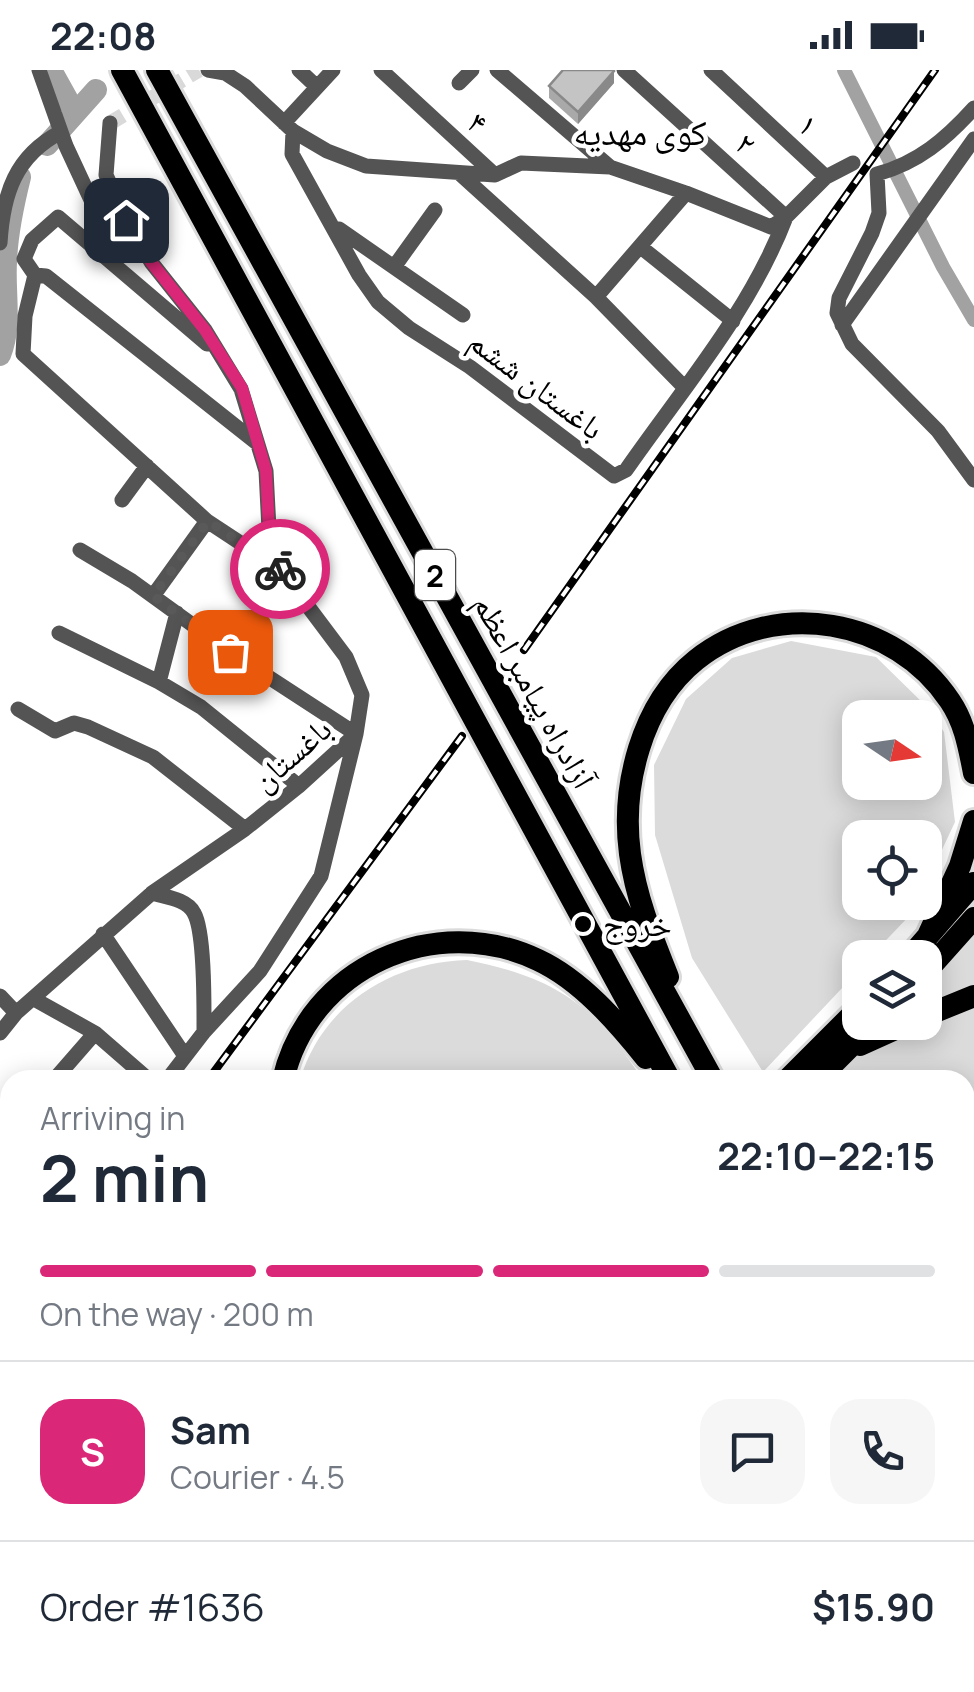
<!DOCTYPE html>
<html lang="en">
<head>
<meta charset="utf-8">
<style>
	body { margin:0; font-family:Manrope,"Noto Naskh Arabic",sans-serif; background:#f6f6f7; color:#1f2937; height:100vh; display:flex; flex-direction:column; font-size:38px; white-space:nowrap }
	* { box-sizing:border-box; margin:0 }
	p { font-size:32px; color:#747a83 }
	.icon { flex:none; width:55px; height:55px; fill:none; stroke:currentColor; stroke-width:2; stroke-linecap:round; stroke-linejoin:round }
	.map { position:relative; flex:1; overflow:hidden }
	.side { position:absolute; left:0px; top:1000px; width:975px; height:622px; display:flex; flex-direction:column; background:#fff; border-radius:30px 30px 0 0; box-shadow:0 5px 25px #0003 }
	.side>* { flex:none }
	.needle { width:65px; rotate:103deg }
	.buttons { position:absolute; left:842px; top:630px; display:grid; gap:20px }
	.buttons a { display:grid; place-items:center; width:100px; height:100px; border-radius:20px; background:#fff; box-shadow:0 5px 25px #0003; font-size:50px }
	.pin { position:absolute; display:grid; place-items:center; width:85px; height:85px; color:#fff; margin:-42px; border-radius:20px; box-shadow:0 5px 15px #0006 }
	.courier { position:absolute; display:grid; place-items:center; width:100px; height:100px; margin:-50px; border:8px solid #db2777; border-radius:50%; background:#fff; color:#222; box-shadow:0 2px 12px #0007 }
	.summary em { font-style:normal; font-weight:700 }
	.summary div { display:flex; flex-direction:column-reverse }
	.summary { display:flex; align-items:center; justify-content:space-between; height:170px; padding:0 40px }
	h1 { font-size:65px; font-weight:700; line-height:75px }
	.bar { display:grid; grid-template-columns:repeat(4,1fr); gap:15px 10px; align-content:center; height:120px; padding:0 40px }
	.bar i { height:12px; border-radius:8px; background:#e0e1e3 }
	.bar .selected { background:#db2777 }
	.bar p { grid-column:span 4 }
	.line { display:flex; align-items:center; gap:25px; padding:0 40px; border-top:2px solid #e0e1e3 }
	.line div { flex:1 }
	.round { display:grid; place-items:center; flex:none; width:105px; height:105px; border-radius:30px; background:#f6f6f7 }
	.status { display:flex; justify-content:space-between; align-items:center; height:70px; padding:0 50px; background:#fff; direction:ltr }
	.status svg { height:28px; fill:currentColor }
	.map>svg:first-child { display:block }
	.green { fill:#dbdbdb; fill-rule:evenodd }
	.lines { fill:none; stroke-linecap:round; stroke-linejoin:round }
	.canal { stroke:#a2a2a2; stroke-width:14 }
	.river { stroke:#a2a2a2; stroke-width:22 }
	.minor-tunnel { stroke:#d9d9d9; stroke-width:15; stroke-dasharray:15 8; stroke-linecap:butt }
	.highway-casing { stroke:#dbdbdb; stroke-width:28 }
	.minor { stroke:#545454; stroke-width:15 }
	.highway { stroke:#000; stroke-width:22 }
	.rail-casing { stroke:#000; stroke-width:8 }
	.rail { stroke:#fff; stroke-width:4; stroke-dasharray:11; stroke-linecap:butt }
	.wall { fill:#a9a9a9 }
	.shaded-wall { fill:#898989 }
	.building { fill:#c4c4c4; stroke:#898989; stroke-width:2.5 }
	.done { stroke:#595959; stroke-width:10; stroke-dasharray:0 18 }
	.route { stroke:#db2777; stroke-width:12 }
	.poi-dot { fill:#000; stroke:#fff; stroke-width:4 }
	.labels { text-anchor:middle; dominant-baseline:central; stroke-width:9; stroke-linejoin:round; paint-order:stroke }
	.shield { fill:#fff; stroke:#4c4c4c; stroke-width:2.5 }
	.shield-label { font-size:30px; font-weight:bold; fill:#000 }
	.street-label { font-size:32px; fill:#000; stroke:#fff }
	.poi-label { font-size:32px; fill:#000; stroke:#fff; text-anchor:start }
	.neighbourhood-label { font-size:35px; fill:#000; stroke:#fff }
</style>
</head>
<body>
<div class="status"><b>22:08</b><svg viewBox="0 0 49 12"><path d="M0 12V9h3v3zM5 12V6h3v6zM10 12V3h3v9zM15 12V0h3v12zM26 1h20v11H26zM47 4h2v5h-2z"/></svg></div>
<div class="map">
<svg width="974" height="1622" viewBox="0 0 974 1622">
	<rect width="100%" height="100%" fill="#fff"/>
	<path class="green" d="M 791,571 L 876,587 L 928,638 L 944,662 L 955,752 L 925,816 L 925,768 L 860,768 L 860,832 L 917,833 L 912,843 L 870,887 L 860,888 L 860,899 L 763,1002 L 692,888 L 655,765 L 654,695 L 686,629 L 732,588 ZM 860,648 L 925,648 L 925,712 L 860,712 Z
		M 974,858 L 974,915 L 925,935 L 925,914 Z
		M 467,890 C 556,908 593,934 643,1010 L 300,1010 C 322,935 392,892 467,890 Z
		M 974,934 L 974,1265 L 965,1261 L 965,1010 L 829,1010 C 871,972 922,955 974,934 Z
		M 965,1312 L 974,1314 L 974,1399 L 965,1384 Z"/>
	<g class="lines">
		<path class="canal" d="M 844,0 L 943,197 L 974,250"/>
		<path class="river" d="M 51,0 L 75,43
			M 47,75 L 96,20
			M 0,285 C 12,255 4,224 6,192 C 7,162 13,135 20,107"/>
		<path class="minor-tunnel" d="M 110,53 L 199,0"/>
		<g class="highway-casing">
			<path id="highway" d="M 122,0 L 670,1010
				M 157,0 L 713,1010
				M 926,870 L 960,796 L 974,751
				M 909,888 L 974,813
				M 925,903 L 974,848
				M 668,907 C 652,867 636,828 630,784 C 621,717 641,634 696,590 C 775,527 895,548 950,631 C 965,653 969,678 974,703
				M 925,946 L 974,926
				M 860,975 L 911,952
				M 283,1010 C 309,897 435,841 538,890 C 581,910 617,952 646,988
				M 787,1010 L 860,937
				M 817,1010 L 875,952
				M 965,1293 L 974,1295
				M 965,1473 L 974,1490
				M 965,1529 L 974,1545
				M 563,1612 L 591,1622
				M 122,1622 L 131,1612
				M 172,1622 L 184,1612"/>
		</g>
		<path class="minor" d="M 39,0 L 66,76 L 105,160 L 115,164 L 126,150 L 106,105 L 110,53
			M 208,0 L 225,3 L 245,16 L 293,61 L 327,81 L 366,96 L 495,105 L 521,93 L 610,97 L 686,123 L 771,157 L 786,147 L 826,107 L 853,93
			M 299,0 L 317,17
			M 381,0 L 495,105
			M 497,0 L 610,97
			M 711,0 L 826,107
			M 459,13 L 472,0
			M 974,38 C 946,69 918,93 877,104 L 879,143 L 872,163 L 839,228 L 837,243 L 852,274 L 938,361 L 974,410
			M 284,53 L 333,0
			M 293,61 L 292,84 L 359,205 L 378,232 L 409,258 L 470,297 L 614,406 L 626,400 C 683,318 750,241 786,147 L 624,0
			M 459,103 L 596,227 L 684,317
			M 339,159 L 463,245
			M 0,173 C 3,124 15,86 61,62
			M 642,178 L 733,251
			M 394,197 L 435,140
			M 35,205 L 46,206 L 257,373
			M 596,227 L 686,123
			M 842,255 L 974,69
			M 207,274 L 58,147 L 32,170 L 24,189 L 35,205 L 25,246 L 23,284 L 207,451 L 280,499
			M 122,430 L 147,396
			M 80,480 L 132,511 L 230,582 L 356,664 L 321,806 L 260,901 L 204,962 L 167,1010
			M 153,526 L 207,451
			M 59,563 L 159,612 L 201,637 L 299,716
			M 159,612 L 177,543
			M 18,639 L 55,661 L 74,653 L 88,657 L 153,687 L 245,759
			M 152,823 C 165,827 187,829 194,843 C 205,862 204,938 204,962
			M 103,864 L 185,986
			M 0,926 L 16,943
			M 34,929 L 95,963 L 149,1010
			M 0,963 L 16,943 L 152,823 L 245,759 L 299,716 L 356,664 L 362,625 L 346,587 L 280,499 L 269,459 L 266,401 L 241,319 L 205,260 L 151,192 L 126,150
			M 54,1010 L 95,963
			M 0,1080 L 10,1083
			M 0,1220 L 10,1208
			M 0,1266 L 10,1256
			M 0,1448 L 10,1449
			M 0,1543 L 10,1525
			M 0,1579 L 10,1578"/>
		<use href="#highway" class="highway"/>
		<g class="rail-casing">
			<path id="rail" d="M 524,580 L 935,0
				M 208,1010 L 462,666
				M 0,1240 L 10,1229"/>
		</g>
		<use href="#rail" class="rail"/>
	</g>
	<path class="wall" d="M 614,13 L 578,54 L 549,28 L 549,16 Z"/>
	<path class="shaded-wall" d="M 614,1 L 614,13 L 578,54 L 578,42 Z"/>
	<path class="building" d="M 563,0 L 613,0 L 614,1 L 578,42 L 549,16 Z
		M 221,1612 L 323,1612 L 331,1622 L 200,1622 L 209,1615 Z"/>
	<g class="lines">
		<path class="done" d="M 230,582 L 153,526 L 208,451 L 280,499"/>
		<path class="route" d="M 126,150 L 151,192 L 205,260 L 242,318 L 266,401 L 269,459 L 280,499"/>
	</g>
	<circle class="poi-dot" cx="583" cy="854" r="10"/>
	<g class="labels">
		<rect class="shield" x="415" y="480" width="40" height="50" rx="8"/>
		<g class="shield-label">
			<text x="435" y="505">2</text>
		</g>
		<g class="street-label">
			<text transform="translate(478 52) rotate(42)">۴</text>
			<text transform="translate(809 54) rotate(43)">۱</text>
			<text transform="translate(746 73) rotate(42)">۲</text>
			<text transform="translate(537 314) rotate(37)">باغستان ششم</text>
			<text transform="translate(535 621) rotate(61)">آزادراه پیامبر اعظم</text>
			<text transform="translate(291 684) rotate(-41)">باغستان</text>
		</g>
		<g class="poi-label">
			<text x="603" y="854">خروج</text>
		</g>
		<g class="neighbourhood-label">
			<text x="640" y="62">کوی مهدیه</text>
		</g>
	</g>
</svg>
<div class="buttons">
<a><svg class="needle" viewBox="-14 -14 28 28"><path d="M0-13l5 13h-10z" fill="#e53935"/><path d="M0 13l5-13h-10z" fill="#747a83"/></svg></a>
<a><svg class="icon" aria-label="locate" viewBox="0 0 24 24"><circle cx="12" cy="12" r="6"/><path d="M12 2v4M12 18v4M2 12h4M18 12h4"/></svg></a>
<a><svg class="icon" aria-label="layers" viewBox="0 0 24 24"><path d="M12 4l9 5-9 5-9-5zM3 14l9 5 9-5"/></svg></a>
</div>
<div class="pin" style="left:230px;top:582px;background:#ea580c"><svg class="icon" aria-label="bag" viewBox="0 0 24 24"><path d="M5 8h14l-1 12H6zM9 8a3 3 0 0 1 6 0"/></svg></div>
<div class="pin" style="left:126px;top:150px;background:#1f2937"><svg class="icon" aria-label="home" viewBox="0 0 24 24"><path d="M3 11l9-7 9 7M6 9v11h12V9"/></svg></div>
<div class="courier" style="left:280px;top:499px"><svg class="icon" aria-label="bike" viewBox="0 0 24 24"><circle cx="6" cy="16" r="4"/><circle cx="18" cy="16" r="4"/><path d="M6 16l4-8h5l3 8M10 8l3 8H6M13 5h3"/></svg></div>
<section class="side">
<div class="summary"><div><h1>2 min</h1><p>Arriving in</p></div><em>22:10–22:15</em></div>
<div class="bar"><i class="selected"></i><i class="selected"></i><i class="selected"></i><i></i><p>On the way · 200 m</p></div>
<div class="line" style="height:180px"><b class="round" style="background:#db2777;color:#fff">S</b><div><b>Sam</b><p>Courier · 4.5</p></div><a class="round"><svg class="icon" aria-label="chat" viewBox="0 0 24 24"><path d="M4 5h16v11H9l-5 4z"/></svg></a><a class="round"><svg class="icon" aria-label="phone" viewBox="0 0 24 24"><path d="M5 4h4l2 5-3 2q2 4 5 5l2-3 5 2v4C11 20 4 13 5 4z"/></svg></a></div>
<div class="line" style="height:130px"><div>Order #1636</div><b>$15.90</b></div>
</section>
</div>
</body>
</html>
